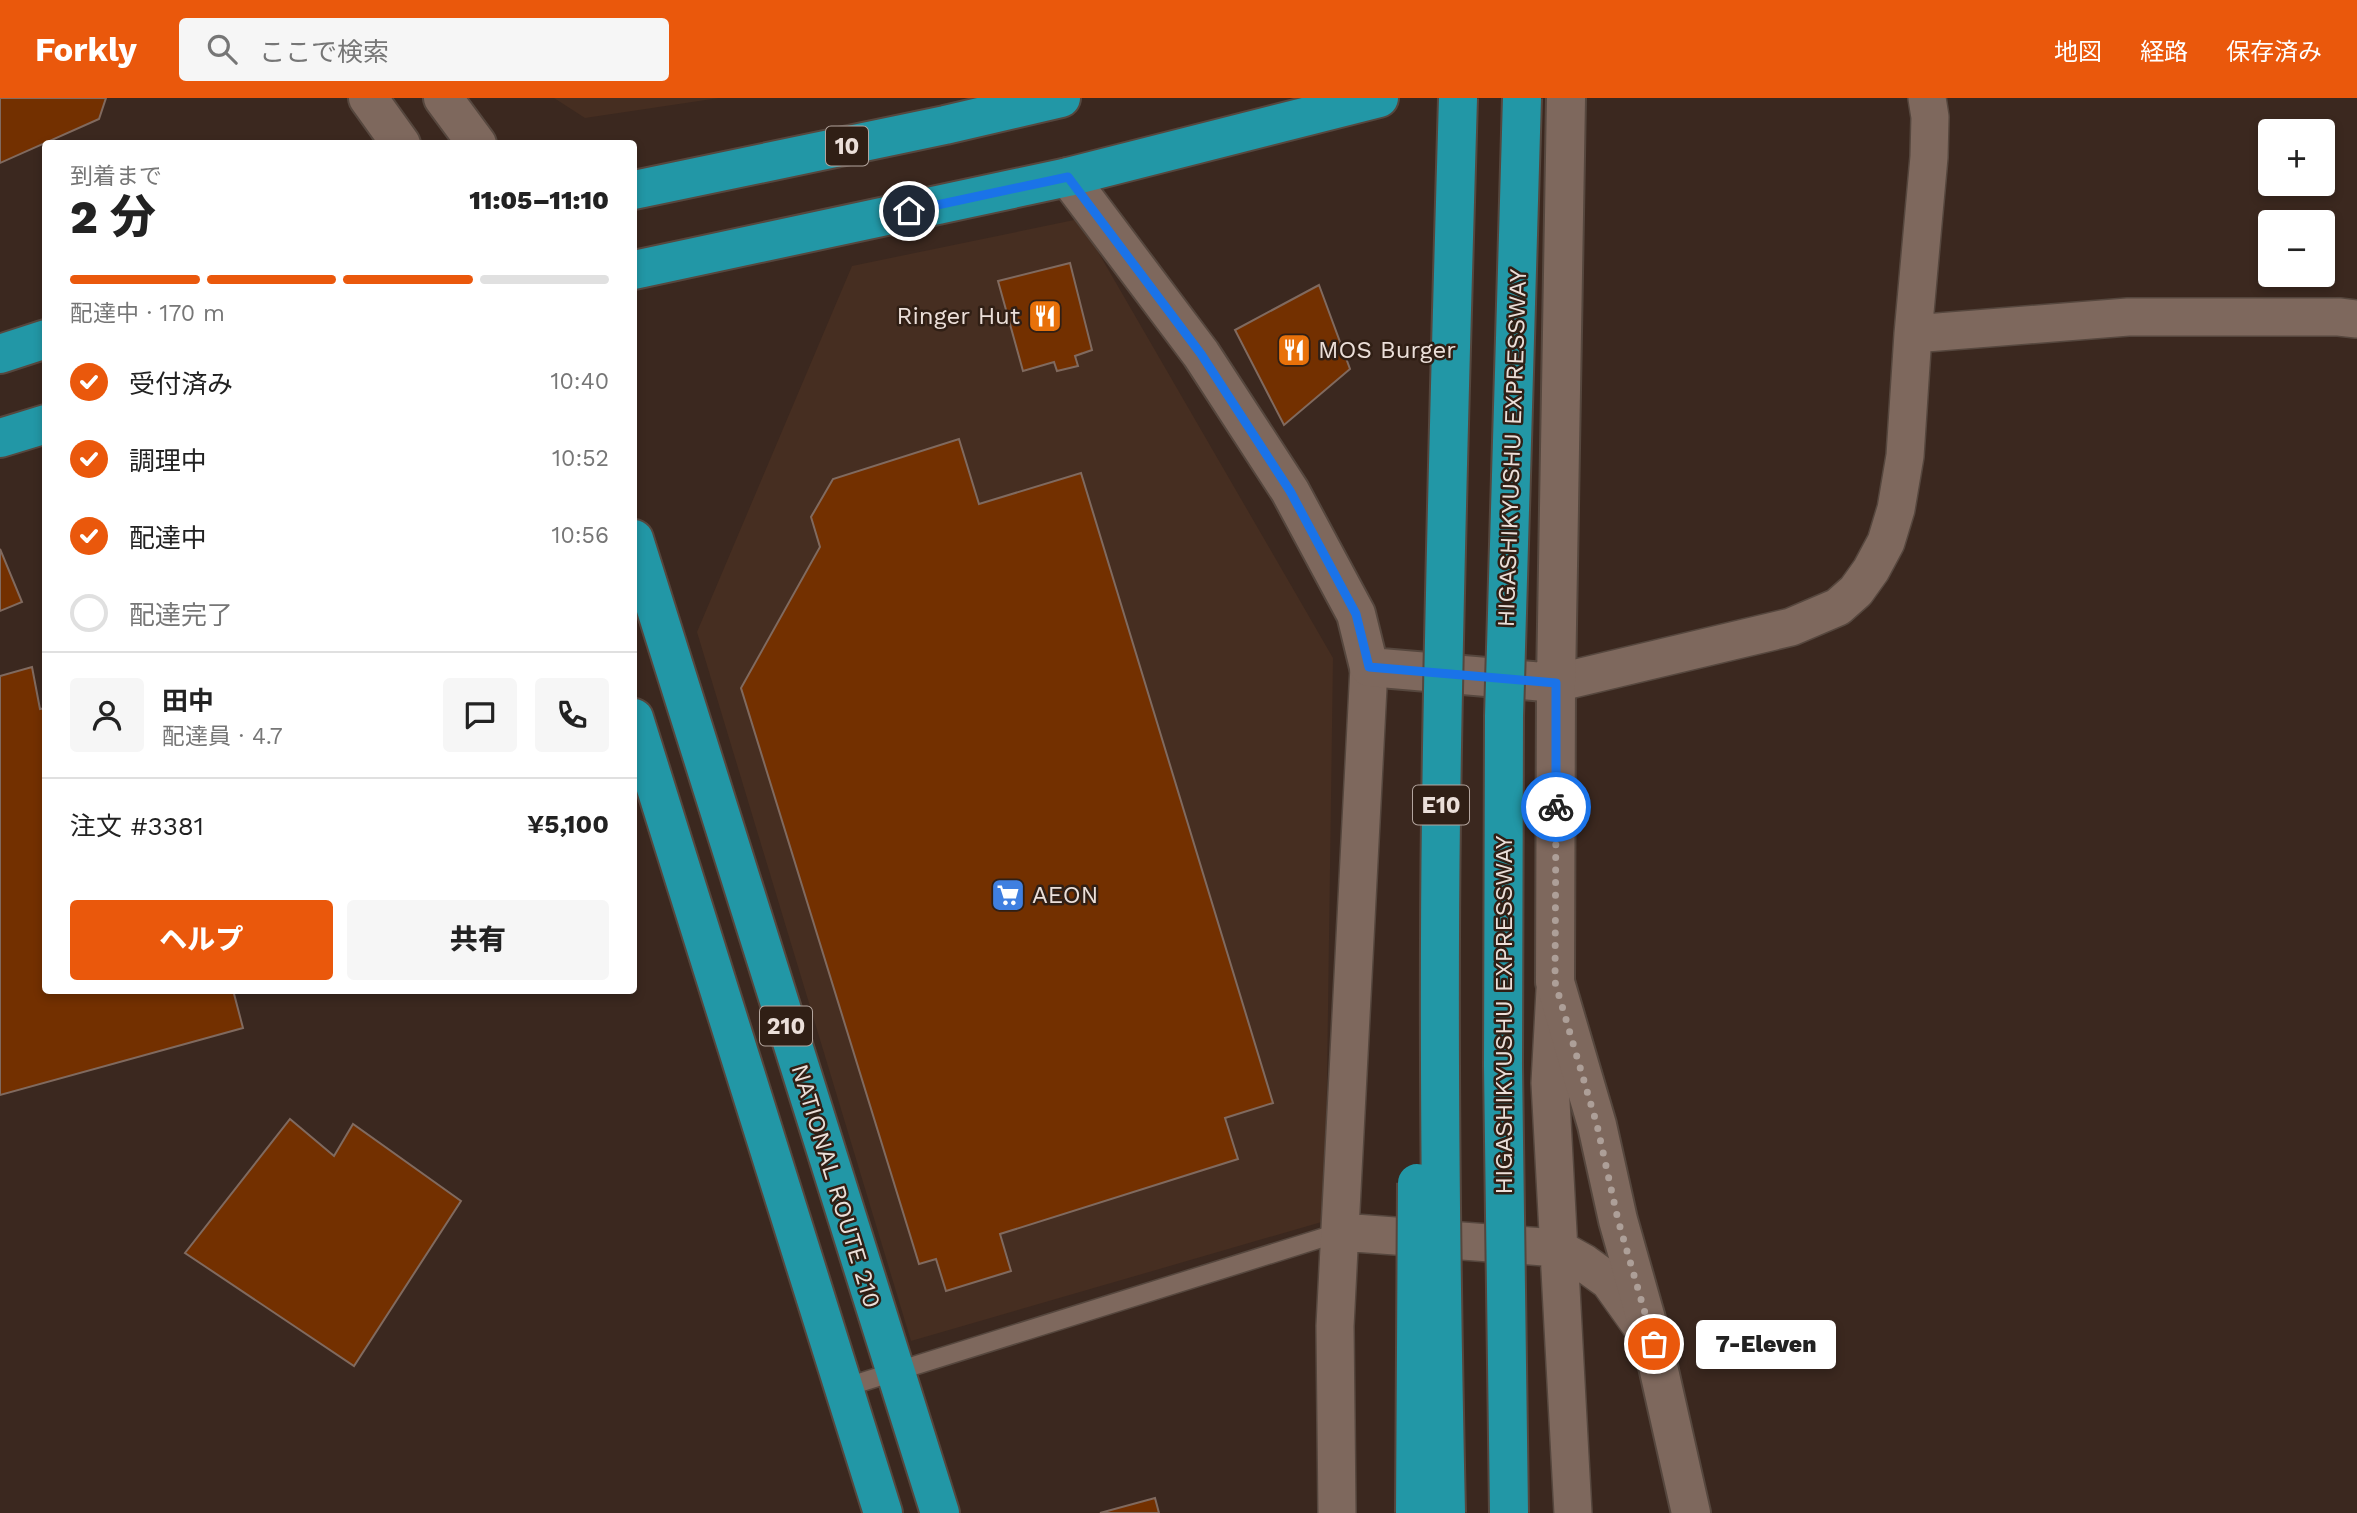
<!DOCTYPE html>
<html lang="ja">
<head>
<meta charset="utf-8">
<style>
	body { margin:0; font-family:"Work Sans","Noto Sans JP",sans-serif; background:#f6f6f6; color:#222; height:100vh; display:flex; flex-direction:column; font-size:26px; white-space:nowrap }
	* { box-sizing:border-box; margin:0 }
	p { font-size:23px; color:#767676 }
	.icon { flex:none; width:38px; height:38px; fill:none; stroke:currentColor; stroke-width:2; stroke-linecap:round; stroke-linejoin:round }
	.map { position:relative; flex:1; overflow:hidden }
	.panel { position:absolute; left:42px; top:42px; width:595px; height:854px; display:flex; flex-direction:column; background:#fff; border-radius:7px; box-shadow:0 4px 10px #0003 }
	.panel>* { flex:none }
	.fabs { position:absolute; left:2258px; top:21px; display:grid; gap:14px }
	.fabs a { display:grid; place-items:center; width:77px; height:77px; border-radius:7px; background:#fff; box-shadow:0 4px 10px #0003; font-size:35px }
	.pin { position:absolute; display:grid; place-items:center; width:60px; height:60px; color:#fff; margin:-30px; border:4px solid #fff; border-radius:50%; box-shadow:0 2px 7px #0007 }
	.courier { position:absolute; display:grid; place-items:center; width:70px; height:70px; margin:-35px; border:5px solid #1a73e8; border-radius:50%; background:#fff; color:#222; box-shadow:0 2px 9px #0007 }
	.bubble { position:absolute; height:49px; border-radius:7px; background:#fff; box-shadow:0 4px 10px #0003; font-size:23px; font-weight:800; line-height:49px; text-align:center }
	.head em { font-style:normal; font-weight:800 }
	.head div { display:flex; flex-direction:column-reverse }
	.head { display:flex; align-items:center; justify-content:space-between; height:119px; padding:0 28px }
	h1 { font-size:46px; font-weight:800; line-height:52px }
	.bar { display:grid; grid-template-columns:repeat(4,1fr); gap:10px 7px; align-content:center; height:84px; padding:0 28px }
	.bar i { height:9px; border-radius:5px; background:#e0e0e0 }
	.bar .on { background:#ea580c }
	.bar p { grid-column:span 4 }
	.line { display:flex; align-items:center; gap:18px; padding:0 28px; border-top:2px solid #e0e0e0 }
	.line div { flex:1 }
	.round { display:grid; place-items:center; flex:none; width:74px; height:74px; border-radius:7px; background:#f6f6f6 }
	ol { padding:0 28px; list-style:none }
	li { display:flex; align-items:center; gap:21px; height:77px }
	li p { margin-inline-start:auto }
	li .icon { padding:7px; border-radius:50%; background:#ea580c; color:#fff; stroke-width:4 }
	li:last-child { color:#767676 }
	li i { width:38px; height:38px; border:4px solid #e0e0e0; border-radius:50% }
	.button { display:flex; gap:14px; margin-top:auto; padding:14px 28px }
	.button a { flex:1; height:80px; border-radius:7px; background:#ea580c; color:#fff; font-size:28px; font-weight:800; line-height:80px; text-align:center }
	.button a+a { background:#f6f6f6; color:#222 }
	header { display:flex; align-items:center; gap:42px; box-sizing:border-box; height:98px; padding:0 35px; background:#ea580c; color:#fff }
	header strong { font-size:33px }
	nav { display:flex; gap:38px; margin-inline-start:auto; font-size:24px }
	.search { width:490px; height:63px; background:#f6f6f6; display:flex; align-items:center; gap:18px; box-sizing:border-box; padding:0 24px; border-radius:7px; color:#767676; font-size:26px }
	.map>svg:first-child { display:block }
	.built { fill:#462e21 }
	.building { fill:#733000; stroke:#806a5f; stroke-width:2 }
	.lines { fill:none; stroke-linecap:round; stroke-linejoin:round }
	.lane-casing { stroke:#56473e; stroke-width:21 }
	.street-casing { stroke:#56473e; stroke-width:40 }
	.secondary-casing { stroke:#56473e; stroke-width:42 }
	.highway-casing { stroke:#56473e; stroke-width:42 }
	.lane { stroke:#7e685d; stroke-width:18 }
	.street { stroke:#7e685d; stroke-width:37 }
	.secondary { stroke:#7e685d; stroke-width:38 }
	.highway { stroke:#2297a6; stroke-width:38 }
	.highway-bridge-casing { stroke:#56473e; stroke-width:42; stroke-linecap:butt }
	.highway-bridge { stroke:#2297a6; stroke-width:38 }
	.done { stroke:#ad9f98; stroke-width:7; stroke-dasharray:0 12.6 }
	.route { stroke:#1a73e8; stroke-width:9 }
	.labels { text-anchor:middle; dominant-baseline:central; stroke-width:5; stroke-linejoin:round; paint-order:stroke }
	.shield { fill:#301f15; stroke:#b3a59e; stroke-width:2 }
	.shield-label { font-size:23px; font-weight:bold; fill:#ebdfd9 }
	.poi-label { font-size:24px; fill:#ebdfd9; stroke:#301f15; text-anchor:start }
	.street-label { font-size:24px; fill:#ebdfd9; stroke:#301f15 }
</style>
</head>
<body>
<header>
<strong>Forkly</strong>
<div class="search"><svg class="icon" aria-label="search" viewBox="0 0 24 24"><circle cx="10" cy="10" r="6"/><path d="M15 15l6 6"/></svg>ここで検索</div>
<nav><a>地図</a><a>経路</a><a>保存済み</a></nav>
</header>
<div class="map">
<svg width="2357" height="1415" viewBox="0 0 2357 1415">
	<rect width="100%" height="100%" fill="#3b281f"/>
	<path class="built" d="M 554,0 L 719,0 L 585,20 Z
		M 1079,121 L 1333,560 L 1325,1123 L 911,1243 L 697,534 L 852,168 Z"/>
	<path class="building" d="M 0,0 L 106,0 L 99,21 L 0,65 Z
		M 1070,165 L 1092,252 L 1075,258 L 1078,268 L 1057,273 L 1054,264 L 1023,273 L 998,183 Z
		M 1319,187 L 1350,271 L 1284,327 L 1235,232 Z
		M 959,341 L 979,406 L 1081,375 L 1273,1005 L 1225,1020 L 1238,1061 L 1000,1136 L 1011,1173 L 946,1193 L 936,1161 L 919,1166 L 741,590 L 820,449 L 811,419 L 833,381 Z
		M 0,451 L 22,504 L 0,513 Z
		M 32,569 L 40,611 L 46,610 L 46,892 L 233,892 L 243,930 L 0,997 L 0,578 Z
		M 290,1021 L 334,1058 L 353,1026 L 461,1103 L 354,1268 L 185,1155 Z
		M 1155,1400 L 1159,1415 L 1100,1415 Z"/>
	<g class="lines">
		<g class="lane-casing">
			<path id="lane" d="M 843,1290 L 1341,1134"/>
		</g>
		<g class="street-casing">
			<path id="street" d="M 1913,236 L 2128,219 L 2339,219 L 2357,221
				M 1556,585 L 1791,529 L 1838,509 L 1856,493 L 1871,472 L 1886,444 L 1896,411 L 1905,358 L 1913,236 L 1929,59 L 1930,19 L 1927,0
				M 1555,892 L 1550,985 L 1573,1415
				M 1341,1134 L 1557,1150 L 1584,1165 L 1609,1183 L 1649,1239
				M 1337,1415 L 1335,1228 L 1369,569"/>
		</g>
		<g class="secondary-casing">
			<path id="secondary" d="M 368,0 L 401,46
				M 443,0 L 477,46
				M 1566,0 L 1556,585 L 1555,884 L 1597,1027 L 1618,1122 L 1653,1246 L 1691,1415
				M 1068,79 L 1201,256 L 1290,393 L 1356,516 L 1369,569 L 1556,585"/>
		</g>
		<g class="highway-casing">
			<path id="highway" d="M 634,92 L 945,27 L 1061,0
				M 634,172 L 1068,79 L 1379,0
				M 0,256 L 46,241
				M 0,340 L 46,326
				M 634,441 L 940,1415
				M 634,620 L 883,1415"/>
		</g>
		<use href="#lane" class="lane"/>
		<use href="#street" class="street"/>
		<use href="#secondary" class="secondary"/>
		<use href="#highway" class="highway"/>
		<g class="highway-bridge-casing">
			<path id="highway-bridge" d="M 1415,1415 L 1417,1085
				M 1446,1415 C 1441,1183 1438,950 1441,718 C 1444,479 1451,239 1458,0
				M 1509,1415 L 1503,968 L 1504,618 L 1522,0"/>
		</g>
		<use href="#highway-bridge" class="highway-bridge"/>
	</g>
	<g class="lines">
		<path class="done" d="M 1556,709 L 1555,884 L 1597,1027 L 1618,1122 L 1654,1246"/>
		<path class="route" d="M 909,113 L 1068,79 L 1201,256 L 1290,393 L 1356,516 L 1369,569 L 1556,585 L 1556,709"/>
	</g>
	<defs>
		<g id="restaurant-square" transform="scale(1.75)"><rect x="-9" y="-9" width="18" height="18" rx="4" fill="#e8710a" stroke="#301f15"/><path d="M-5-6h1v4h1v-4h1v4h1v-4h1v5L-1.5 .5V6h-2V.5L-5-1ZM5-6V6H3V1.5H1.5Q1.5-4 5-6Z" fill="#fff"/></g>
		<g id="supermarket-square" transform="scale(1.75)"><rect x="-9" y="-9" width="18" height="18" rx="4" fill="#3f7fe0" stroke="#301f15"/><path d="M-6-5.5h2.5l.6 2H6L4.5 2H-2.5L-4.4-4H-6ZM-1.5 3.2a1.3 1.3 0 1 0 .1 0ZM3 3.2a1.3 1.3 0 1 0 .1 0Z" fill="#fff"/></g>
	</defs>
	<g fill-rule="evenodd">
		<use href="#restaurant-square" x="1045" y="218"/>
		<use href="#restaurant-square" x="1294" y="252"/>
		<use href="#supermarket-square" x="1008" y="797"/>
	</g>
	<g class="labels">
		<g class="shield">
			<rect x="826" y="28.5" width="42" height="39" rx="5"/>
			<rect x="1413" y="687.5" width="56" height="39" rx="5"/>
			<rect x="760" y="908.5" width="52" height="39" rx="5"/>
		</g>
		<g class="shield-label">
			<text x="847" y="48">10</text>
			<text x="1441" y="707">E10</text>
			<text x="786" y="928">210</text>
		</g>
		<g class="poi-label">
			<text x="1020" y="218" text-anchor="end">Ringer Hut</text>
			<text x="1318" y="252">MOS Burger</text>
			<text x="1032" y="797">AEON</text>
		</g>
		<g class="street-label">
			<text transform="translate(1512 350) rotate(-88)">HIGASHIKYUSHU EXPRESSWAY</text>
			<text transform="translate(1504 917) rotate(-90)">HIGASHIKYUSHU EXPRESSWAY</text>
			<text transform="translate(836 1088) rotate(73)">NATIONAL ROUTE 210</text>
		</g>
	</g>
</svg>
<div class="fabs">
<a>+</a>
<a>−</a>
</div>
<div class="pin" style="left:1654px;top:1246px;background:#ea580c"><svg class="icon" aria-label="bag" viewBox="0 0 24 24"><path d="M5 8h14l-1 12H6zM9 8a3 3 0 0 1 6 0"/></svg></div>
<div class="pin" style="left:909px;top:113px;background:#1f2937"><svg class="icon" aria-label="home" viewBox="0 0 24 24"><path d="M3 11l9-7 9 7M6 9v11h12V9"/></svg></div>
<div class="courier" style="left:1556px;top:709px"><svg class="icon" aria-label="bike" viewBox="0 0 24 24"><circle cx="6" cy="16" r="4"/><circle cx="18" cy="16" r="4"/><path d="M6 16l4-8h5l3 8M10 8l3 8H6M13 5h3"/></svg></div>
<div class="bubble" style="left:1696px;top:1222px;width:140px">7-Eleven</div>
<section class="panel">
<div class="head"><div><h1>2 分</h1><p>到着まで</p></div><em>11:05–11:10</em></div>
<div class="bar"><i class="on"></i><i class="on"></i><i class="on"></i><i></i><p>配達中 · 170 m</p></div>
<ol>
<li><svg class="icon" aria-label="check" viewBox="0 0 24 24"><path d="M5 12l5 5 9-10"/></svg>受付済み<p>10:40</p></li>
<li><svg class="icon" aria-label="check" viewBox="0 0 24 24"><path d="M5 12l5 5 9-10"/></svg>調理中<p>10:52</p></li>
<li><svg class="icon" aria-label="check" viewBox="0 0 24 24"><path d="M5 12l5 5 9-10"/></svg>配達中<p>10:56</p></li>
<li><i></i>配達完了</li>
</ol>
<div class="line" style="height:126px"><a class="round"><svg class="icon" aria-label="person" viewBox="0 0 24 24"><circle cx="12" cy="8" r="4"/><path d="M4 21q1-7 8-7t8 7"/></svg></a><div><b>田中</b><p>配達員 · 4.7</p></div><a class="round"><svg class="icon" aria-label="chat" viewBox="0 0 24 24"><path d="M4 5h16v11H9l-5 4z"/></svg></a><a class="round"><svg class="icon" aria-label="phone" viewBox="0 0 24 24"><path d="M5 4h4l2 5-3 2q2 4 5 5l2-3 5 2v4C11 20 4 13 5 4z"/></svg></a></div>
<div class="line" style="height:91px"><div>注文 #3381</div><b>¥5,100</b></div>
<div class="button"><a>ヘルプ</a><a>共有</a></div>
</section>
</div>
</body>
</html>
